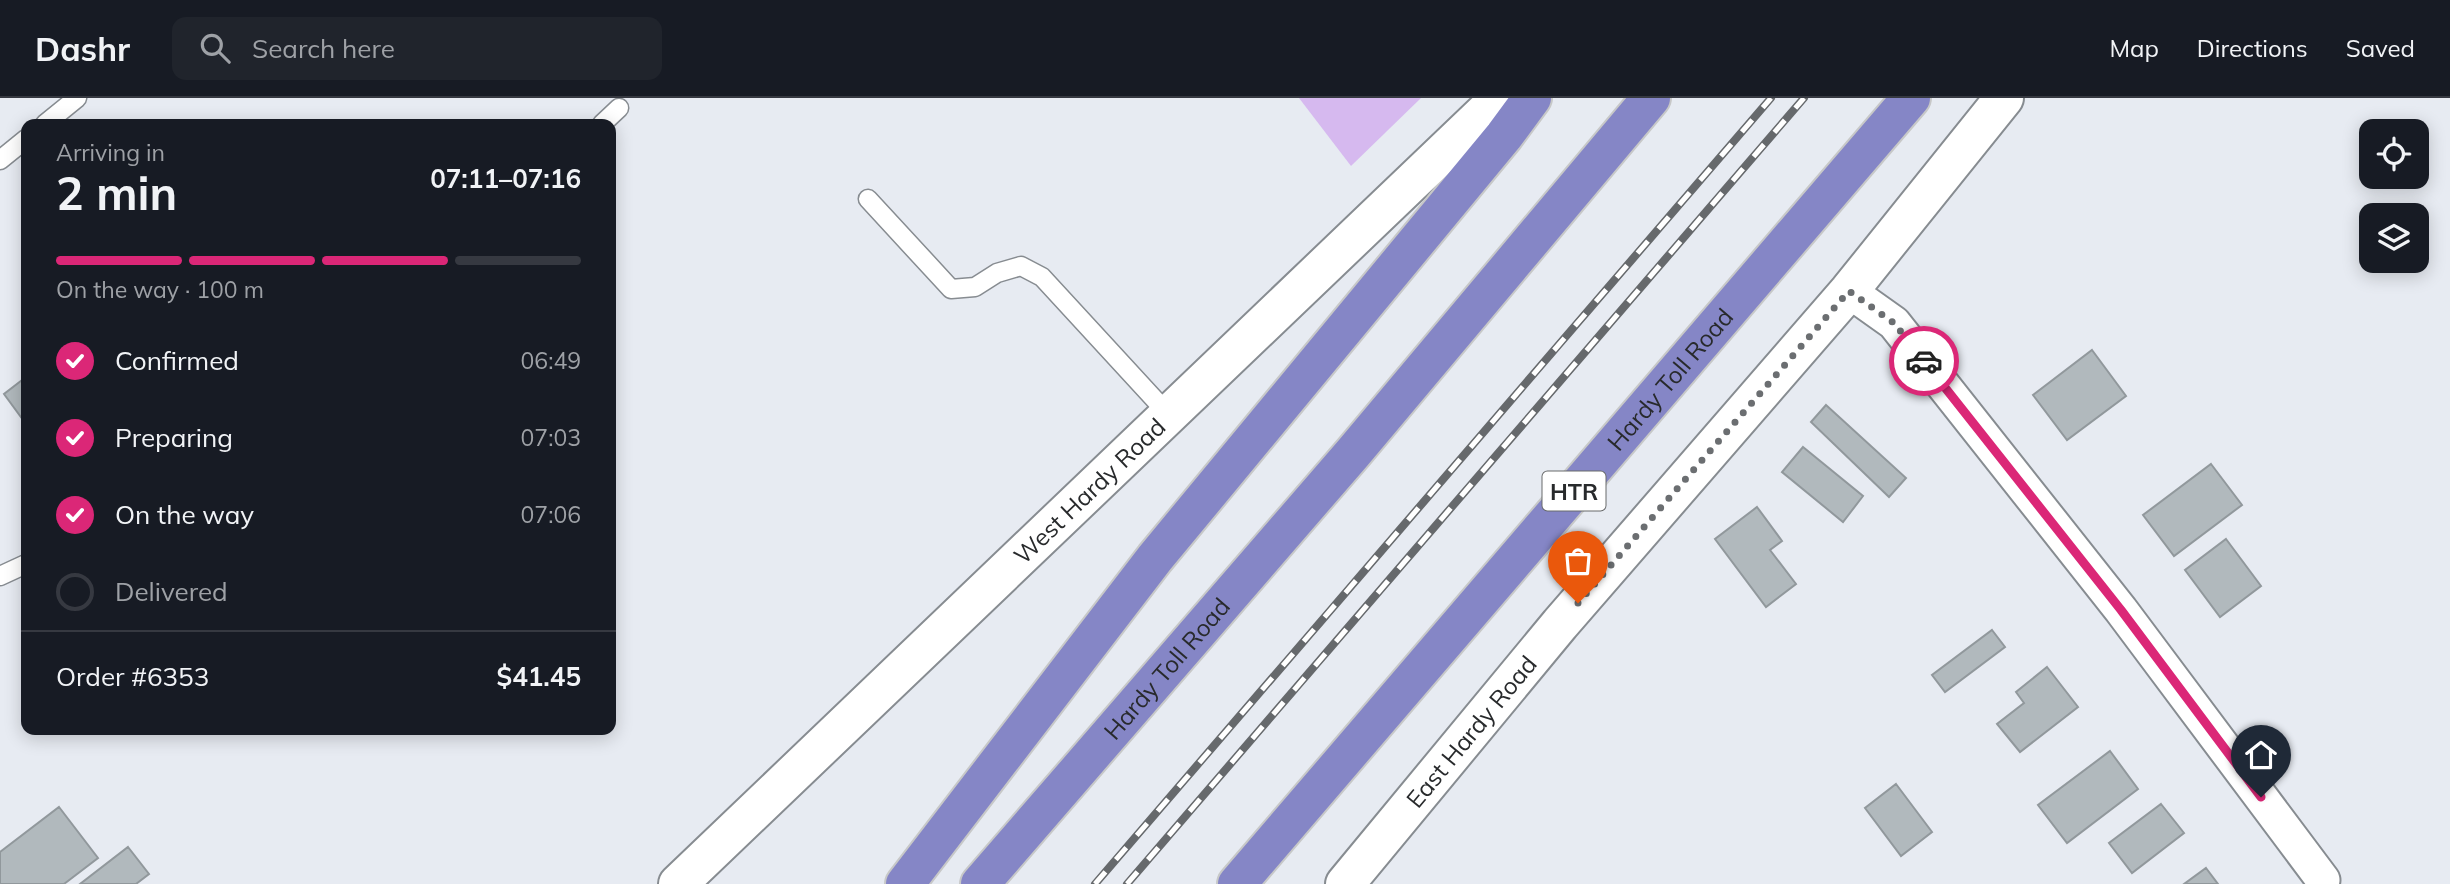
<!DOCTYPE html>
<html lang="en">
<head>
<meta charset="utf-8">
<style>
	body { margin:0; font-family:Mulish,sans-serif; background:#20242c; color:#f1f3f6; height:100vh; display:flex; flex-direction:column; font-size:26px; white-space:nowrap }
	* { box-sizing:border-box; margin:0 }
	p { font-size:23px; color:#9ea1a6 }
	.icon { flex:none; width:38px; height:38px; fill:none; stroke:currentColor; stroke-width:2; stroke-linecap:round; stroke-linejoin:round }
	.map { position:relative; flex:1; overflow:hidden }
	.side { position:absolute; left:21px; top:21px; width:595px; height:616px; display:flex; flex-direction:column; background:#171b24; border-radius:14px; box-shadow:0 4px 18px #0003 }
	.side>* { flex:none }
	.tools { position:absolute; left:2359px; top:21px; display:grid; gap:14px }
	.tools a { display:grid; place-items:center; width:70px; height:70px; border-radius:14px; background:#171b24; box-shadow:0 4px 18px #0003; font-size:35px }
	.pin { position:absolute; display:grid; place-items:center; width:60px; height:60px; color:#fff; margin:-72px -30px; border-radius:50% 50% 50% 0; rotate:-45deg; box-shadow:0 0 7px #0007 }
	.pin .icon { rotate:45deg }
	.courier { position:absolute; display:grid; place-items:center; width:70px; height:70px; margin:-35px; border:5px solid #db2777; border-radius:50%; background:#fff; color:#222; box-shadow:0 2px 9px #0007 }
	.head em { font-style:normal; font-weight:700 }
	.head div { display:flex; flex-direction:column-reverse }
	.head { display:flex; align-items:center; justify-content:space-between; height:119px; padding:0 35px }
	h1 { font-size:46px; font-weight:700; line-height:52px }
	.bar { display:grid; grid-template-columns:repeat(4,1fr); gap:10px 7px; align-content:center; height:84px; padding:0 35px }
	.bar i { height:9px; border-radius:5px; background:#363941 }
	.bar .active { background:#db2777 }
	.bar p { grid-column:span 4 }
	.line { display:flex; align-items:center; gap:18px; padding:0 35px; border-top:2px solid #363941 }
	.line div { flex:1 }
	ol { padding:0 35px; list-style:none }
	li { display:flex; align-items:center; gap:21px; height:77px }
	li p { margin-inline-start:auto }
	li .icon { padding:7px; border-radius:50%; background:#db2777; color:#fff; stroke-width:4 }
	li:last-child { color:#9ea1a6 }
	li i { width:38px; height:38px; border:4px solid #363941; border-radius:50% }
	header { display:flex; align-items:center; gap:42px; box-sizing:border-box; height:98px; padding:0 35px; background:#171b24; border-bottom:2px solid #363941 }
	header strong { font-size:33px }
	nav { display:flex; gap:38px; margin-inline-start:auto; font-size:24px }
	.search { width:490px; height:63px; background:#20242c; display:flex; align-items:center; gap:18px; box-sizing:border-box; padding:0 24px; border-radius:14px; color:#9ea1a6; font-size:26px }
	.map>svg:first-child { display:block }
	.green { fill:#d6b9ef }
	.building { fill:#b1b9bd; stroke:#91989c; stroke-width:2 }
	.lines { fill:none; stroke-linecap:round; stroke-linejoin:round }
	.lane-casing { stroke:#878c91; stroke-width:21 }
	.street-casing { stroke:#878c91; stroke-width:37 }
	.secondary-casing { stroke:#878c91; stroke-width:42 }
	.highway-casing { stroke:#c7c8c8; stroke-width:42 }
	.lane { stroke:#fff; stroke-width:18 }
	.street { stroke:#fff; stroke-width:33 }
	.secondary { stroke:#fff; stroke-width:38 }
	.highway { stroke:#8586c6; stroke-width:38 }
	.rail-casing { stroke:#66696c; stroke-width:8 }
	.rail { stroke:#fff; stroke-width:5; stroke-dasharray:16; stroke-linecap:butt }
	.done { stroke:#6b6e71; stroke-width:7; stroke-dasharray:0 12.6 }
	.route { stroke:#db2777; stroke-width:9 }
	.labels { text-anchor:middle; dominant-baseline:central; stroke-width:7; stroke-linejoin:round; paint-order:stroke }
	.shield { fill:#fff; stroke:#686a6b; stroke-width:2 }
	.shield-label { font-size:23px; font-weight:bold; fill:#282a2c }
	.street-label { font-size:24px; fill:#282a2c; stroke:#fff }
</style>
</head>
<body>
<header>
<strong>Dashr</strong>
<div class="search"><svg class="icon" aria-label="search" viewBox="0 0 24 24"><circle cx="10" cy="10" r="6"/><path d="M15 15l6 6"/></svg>Search here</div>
<nav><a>Map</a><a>Directions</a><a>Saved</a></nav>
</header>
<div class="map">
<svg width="2450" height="786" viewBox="0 0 2450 786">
	<rect width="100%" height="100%" fill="#e7ebf2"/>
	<path class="green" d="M 1299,0 L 1421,0 L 1351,68 Z"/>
	<path class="building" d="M 2092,252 L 2126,298 L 2067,342 L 2033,297 Z
		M 26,279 L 26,326 L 4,296 Z
		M 1826,307 L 1906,380 L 1889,399 L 1811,324 Z
		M 1803,349 L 1863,398 L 1843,424 L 1782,374 Z
		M 2211,366 L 2242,407 L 2174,458 L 2143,417 Z
		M 1757,409 L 1782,443 L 1770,452 L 1796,486 L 1766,509 L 1715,441 Z
		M 2226,441 L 2261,488 L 2220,519 L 2185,472 Z
		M 1992,532 L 2005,549 L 1945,594 L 1932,577 Z
		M 2047,569 L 2078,609 L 2020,654 L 1997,626 L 2024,605 L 2016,594 Z
		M 2110,653 L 2138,691 L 2067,745 L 2038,707 Z
		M 1896,686 L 1932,734 L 1901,758 L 1865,710 Z
		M 2161,706 L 2184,735 L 2132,775 L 2109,745 Z
		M 59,709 L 98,760 L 64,786 L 0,786 L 0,754 Z
		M 128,749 L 149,776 L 136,786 L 80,786 Z
		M 2206,770 L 2218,786 L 2184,786 Z"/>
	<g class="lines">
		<g class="lane-casing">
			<path id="lane" d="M 45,26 L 77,0
				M 602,26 L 619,10
				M 0,62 L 26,41
				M 868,101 L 951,191 L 975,189 L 997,175 L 1021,168 L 1042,179 L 1169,317
				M 0,478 L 26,466"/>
		</g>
		<g class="street-casing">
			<path id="street" d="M 1849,193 L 1894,225 L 2121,512 L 2323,782"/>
		</g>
		<g class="secondary-casing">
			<g id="secondary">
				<path id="s1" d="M 678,786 L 1500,0"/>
				<path id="s2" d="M 1345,786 L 1560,526 L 1849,193 L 2004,0"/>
			</g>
		</g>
		<g class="highway-casing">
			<g id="highway">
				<path d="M 905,786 L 1155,460 L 1504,38 L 1532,0"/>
				<path id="s3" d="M 980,786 L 1353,355 L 1651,0"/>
				<path id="s4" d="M 1237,786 L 1911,0"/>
			</g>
		</g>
		<use href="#lane" class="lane"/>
		<use href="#street" class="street"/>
		<use href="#secondary" class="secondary"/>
		<use href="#highway" class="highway"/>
		<g class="rail-casing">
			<path id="rail" d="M 1095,786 L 1771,0
				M 1127,786 L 1804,0"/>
		</g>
		<use href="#rail" class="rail"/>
	</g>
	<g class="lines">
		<path class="done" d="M 1578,505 L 1849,193 L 1894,225 L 1924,263"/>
		<path class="route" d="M 1924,263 L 2121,512 L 2261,699"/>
	</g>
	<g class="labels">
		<rect class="shield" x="1542.5" y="373.5" width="63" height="39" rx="5"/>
		<g class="shield-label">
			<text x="1574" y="393">HTR</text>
		</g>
		<g class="street-label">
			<text stroke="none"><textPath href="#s4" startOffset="665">Hardy Toll Road</textPath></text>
			<text stroke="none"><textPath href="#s1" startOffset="569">West Hardy Road</textPath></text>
			<text stroke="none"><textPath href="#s3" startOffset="285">Hardy Toll Road</textPath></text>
			<text stroke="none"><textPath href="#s2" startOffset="198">East Hardy Road</textPath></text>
		</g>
	</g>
</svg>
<div class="tools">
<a><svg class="icon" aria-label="locate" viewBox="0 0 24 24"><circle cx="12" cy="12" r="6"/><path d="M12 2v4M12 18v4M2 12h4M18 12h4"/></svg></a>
<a><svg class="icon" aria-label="layers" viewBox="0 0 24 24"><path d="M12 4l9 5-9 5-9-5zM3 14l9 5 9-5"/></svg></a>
</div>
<div class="pin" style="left:1578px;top:505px;background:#ea580c"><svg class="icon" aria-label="bag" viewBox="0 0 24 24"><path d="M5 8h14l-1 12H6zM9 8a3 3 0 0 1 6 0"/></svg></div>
<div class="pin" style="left:2261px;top:699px;background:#1f2937"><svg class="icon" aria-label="home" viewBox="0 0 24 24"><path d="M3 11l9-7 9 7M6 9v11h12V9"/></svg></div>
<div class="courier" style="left:1924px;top:263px"><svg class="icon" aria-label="car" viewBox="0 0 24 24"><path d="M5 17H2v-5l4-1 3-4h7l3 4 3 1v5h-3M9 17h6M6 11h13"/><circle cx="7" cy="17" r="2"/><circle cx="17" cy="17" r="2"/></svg></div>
<section class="side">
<div class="head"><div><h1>2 min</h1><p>Arriving in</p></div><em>07:11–07:16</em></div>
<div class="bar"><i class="active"></i><i class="active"></i><i class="active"></i><i></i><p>On the way · 100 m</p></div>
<ol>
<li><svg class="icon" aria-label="check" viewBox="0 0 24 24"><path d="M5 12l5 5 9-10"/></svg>Confirmed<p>06:49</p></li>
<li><svg class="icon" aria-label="check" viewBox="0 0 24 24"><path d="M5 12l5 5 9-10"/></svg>Preparing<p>07:03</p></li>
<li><svg class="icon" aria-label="check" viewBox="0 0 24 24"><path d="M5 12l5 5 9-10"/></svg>On the way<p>07:06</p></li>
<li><i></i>Delivered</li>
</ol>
<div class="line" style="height:91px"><div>Order #6353</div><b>$41.45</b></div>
</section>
</div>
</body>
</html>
